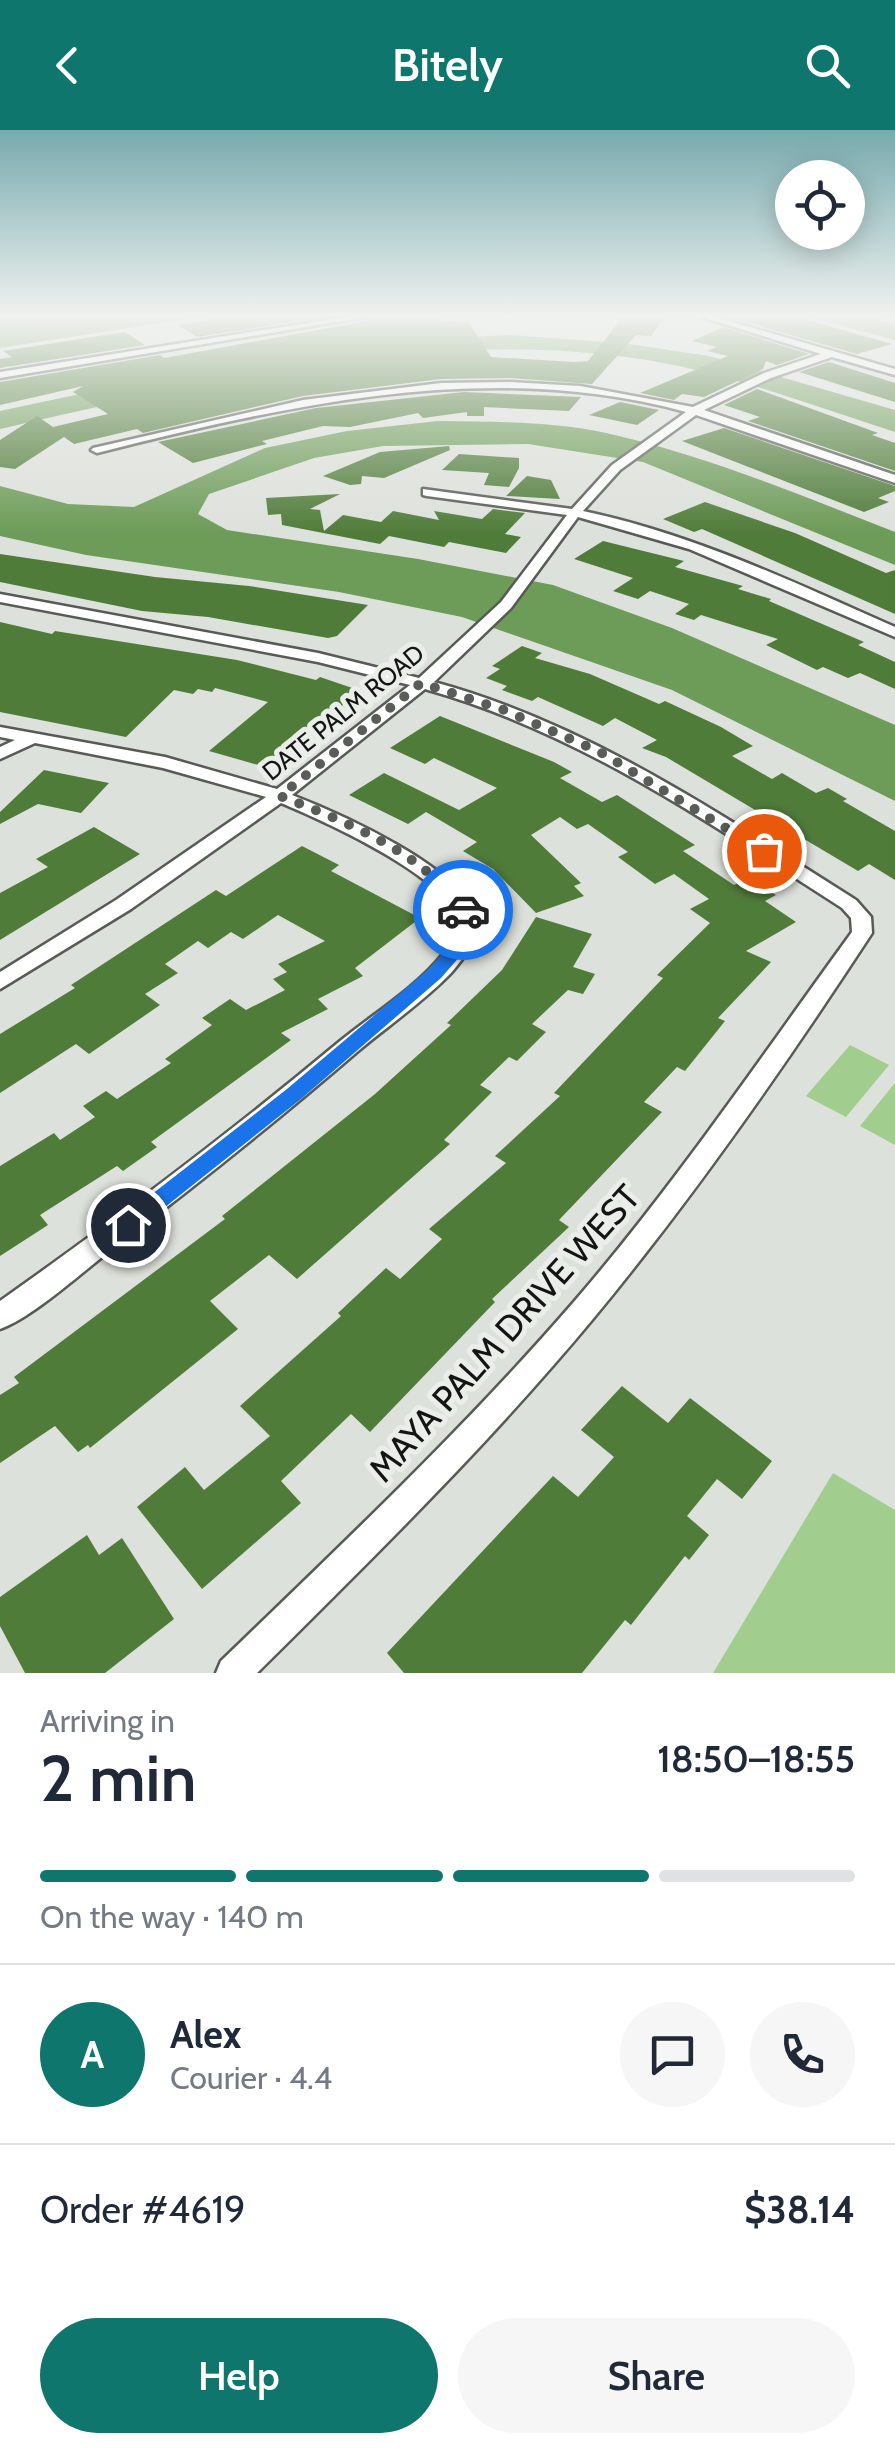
<!DOCTYPE html>
<html lang="en">
<head>
<meta charset="utf-8">
<style>
	body { margin:0; font-family:Cabin,sans-serif; background:#f6f6f7; color:#1f2937; height:100vh; display:flex; flex-direction:column; font-size:38px; white-space:nowrap }
	* { box-sizing:border-box; margin:0 }
	p { font-size:32px; color:#747a83 }
	.icon { flex:none; width:55px; height:55px; fill:none; stroke:currentColor; stroke-width:2; stroke-linecap:round; stroke-linejoin:round }
	.map { position:relative; height:1543px; overflow:hidden }
	.details { display:flex; flex-direction:column; background:#fff; flex:1 }
	.details>* { flex:none }
	.buttons { position:absolute; left:775px; top:30px; display:grid; gap:20px }
	.buttons a { display:grid; place-items:center; width:90px; height:90px; border-radius:50%; background:#fff; box-shadow:0 5px 25px #0003; font-size:50px }
	.pin { position:absolute; display:grid; place-items:center; width:85px; height:85px; color:#fff; margin:-42px; border:5px solid #fff; border-radius:50%; box-shadow:0 2px 10px #0007 }
	.courier { position:absolute; display:grid; place-items:center; width:100px; height:100px; margin:-50px; border:8px solid #1a73e8; border-radius:50%; background:#fff; color:#222; box-shadow:0 2px 12px #0007 }
	.overview em { font-style:normal; font-weight:600 }
	.overview div { display:flex; flex-direction:column-reverse }
	.overview { display:flex; align-items:center; justify-content:space-between; height:170px; padding:0 40px }
	h1 { font-size:65px; font-weight:600; line-height:75px }
	.bar { display:grid; grid-template-columns:repeat(4,1fr); gap:15px 10px; align-content:center; height:120px; padding:0 40px }
	.bar i { height:12px; border-radius:8px; background:#e0e1e3 }
	.bar .active { background:#0f766e }
	.bar p { grid-column:span 4 }
	.line { display:flex; align-items:center; gap:25px; padding:0 40px; border-top:2px solid #e0e1e3 }
	.line div { flex:1 }
	.round { display:grid; place-items:center; flex:none; width:105px; height:105px; border-radius:52px; background:#f6f6f7 }
	.action { display:flex; gap:20px; margin-top:auto; padding:20px 40px }
	.action a { flex:1; height:115px; border-radius:60px; background:#0f766e; color:#fff; font-size:40px; font-weight:600; line-height:115px; text-align:center }
	.action a+a { background:#f6f6f7; color:#1f2937 }
	header { display:flex; justify-content:space-between; align-items:center; height:130px; padding:0 40px; background:#0f766e; color:#fff; font-size:45px; font-weight:600 }
	.map>svg:first-child { display:block }
	.green { fill:#a1cd8f }
	.water { fill:#6d9b58 }
	.building { fill:#507c3a }
	.lines { fill:none; stroke-linecap:round; stroke-linejoin:round }
	.street-casing { stroke:#575a55; stroke-width:5 }
	.street { fill:#fff; fill-rule:evenodd }
	.route { fill:#1a73e8 }
	.done { stroke:#5a5c59; stroke-width:10; stroke-dasharray:0 18 }
	.labels { text-anchor:middle; dominant-baseline:central; stroke-width:10; stroke-linejoin:round; paint-order:stroke }
	.far-street-label { font-size:25px; fill:#131513; stroke:#eaeee8 }
	.near-street-label { font-size:35px; fill:#131513; stroke:#eaeee8 }
</style>
</head>
<body>
<header><svg class="icon" aria-label="back" viewBox="0 0 24 24"><path d="M15 5l-7 7 7 7"/></svg>Bitely<svg class="icon" aria-label="search" viewBox="0 0 24 24"><circle cx="10" cy="10" r="6"/><path d="M15 15l6 6"/></svg></header>
<div class="map">
<svg width="895" height="1543" viewBox="0 0 895 1543">
	<rect width="100%" height="100%" fill="#dde1db"/>
	<path class="green" d="M 850,915 L 889,935 L 846,987 L 806,966 Z
		M 895,953 L 895,1015 L 860,996 Z
		M 833,1343 L 895,1380 L 895,1543 L 713,1543 Z"/>
	<path class="water" d="M 0,187 L 199,187 L 0,218 Z
		M 810,187 L 863,187 L 895,194 L 895,210 Z
		M 509,205 L 623,213 L 709,226 L 895,280 L 895,302 C 813,276 732,244 647,230 C 432,195 209,252 0,299 L 0,281 C 167,245 338,211 509,205 Z
		M 438,291 C 493,292 551,291 606,303 C 705,325 800,365 895,402 L 895,435 L 643,332 L 528,314 L 383,316 L 314,328 L 209,364 L 198,384 L 227,400 L 418,429 L 553,455 L 672,498 L 895,595 L 895,671 L 672,560 L 462,487 L 339,462 L 86,425 L 0,406 L 0,356 L 68,374 L 134,377 L 265,318 L 347,301 Z"/>
	<path class="building" d="M 229,187 L 324,187 L 197,207 L 178,195 Z
		M 370,187 L 383,187 L 383,190 L 435,187 L 443,192 L 467,190 L 491,227 L 574,232 L 588,231 L 623,187 L 665,187 L 651,206 L 636,205 L 592,254 L 510,248 L 441,249 L 303,266 L 143,303 L 137,299 L 74,314 L 64,307 L 15,339 L 0,337 L 0,310 L 37,286 L 53,297 L 108,284 L 73,262 L 83,256 L 0,275 L 0,252 L 160,225 L 164,228 L 367,191 Z
		M 747,187 L 797,187 L 892,214 L 857,224 L 739,190 Z
		M 723,197 L 809,224 L 777,235 L 766,231 L 763,239 L 704,267 L 682,264 L 674,270 L 640,263 L 728,226 L 707,221 L 717,217 L 692,211 Z
		M 125,202 L 145,215 L 0,238 L 0,229 L 12,227 L 3,221 Z
		M 832,231 L 829,232 L 895,253 L 895,272 L 799,242 Z
		M 757,259 L 878,303 L 872,305 L 895,313 L 895,341 L 748,291 L 760,287 L 724,275 Z
		M 464,262 L 581,267 L 569,281 L 484,277 L 484,286 L 467,286 L 467,282 L 423,288 L 418,283 L 350,297 L 323,296 L 262,311 L 267,314 L 193,333 L 158,312 L 316,278 Z
		M 620,272 L 659,280 L 637,295 L 589,285 Z
		M 724,298 L 895,356 L 895,361 L 878,368 L 889,372 L 864,382 L 682,311 Z
		M 449,316 L 450,320 L 384,348 L 362,346 L 361,354 L 350,355 L 323,346 L 380,322 Z
		M 459,324 L 519,328 L 519,338 L 509,357 L 484,355 L 489,343 L 442,340 Z
		M 527,346 L 551,350 L 560,369 L 506,366 Z
		M 340,364 L 310,379 L 320,380 L 324,401 L 343,385 L 381,392 L 393,381 L 439,390 L 434,381 L 482,389 L 493,379 L 525,383 L 505,404 L 521,407 L 506,423 L 449,412 L 444,417 L 389,406 L 380,414 L 282,395 L 281,384 L 268,385 L 266,368 Z
		M 705,372 L 795,403 L 886,443 L 895,440 L 895,484 L 702,399 L 694,402 L 663,389 Z
		M 603,411 L 684,431 L 675,437 L 743,456 L 738,459 L 771,469 L 769,471 L 864,512 L 858,515 L 895,532 L 895,559 L 860,543 L 848,548 L 823,537 L 817,540 L 766,515 L 778,509 L 701,485 L 694,490 L 675,484 L 689,474 L 650,461 L 638,469 L 613,461 L 633,448 L 574,429 Z
		M 0,424 L 155,447 L 249,456 L 368,475 L 337,506 L 328,508 L 208,487 L 142,481 L 0,452 Z
		M 0,492 L 52,504 L 55,501 L 237,530 L 316,550 L 320,547 L 364,562 L 313,594 L 265,637 L 209,621 L 268,572 L 215,558 L 212,562 L 198,559 L 193,564 L 174,560 L 126,607 L 0,582 Z
		M 522,516 L 542,523 L 535,528 L 590,544 L 659,574 L 665,571 L 721,597 L 753,616 L 732,626 L 772,649 L 782,643 L 816,663 L 828,658 L 847,669 L 843,671 L 895,701 L 895,750 L 869,734 L 858,741 L 666,627 L 642,618 L 657,610 L 615,588 L 603,596 L 538,567 L 532,571 L 502,560 L 507,556 L 486,548 L 500,539 L 492,536 Z
		M 440,586 L 554,632 L 572,642 L 560,648 L 602,672 L 617,665 L 695,715 L 683,721 L 734,755 L 748,748 L 776,765 L 765,771 L 796,792 L 746,821 L 771,832 L 718,888 L 725,891 L 685,941 L 677,937 L 644,972 L 662,982 L 559,1090 L 569,1097 L 492,1169 L 495,1172 L 370,1302 L 351,1284 L 281,1351 L 301,1373 L 202,1459 L 137,1377 L 185,1337 L 204,1360 L 270,1306 L 240,1276 L 341,1186 L 338,1183 L 386,1138 L 400,1149 L 442,1109 L 429,1099 L 506,1033 L 495,1026 L 560,966 L 554,963 L 663,848 L 657,845 L 710,793 L 690,779 L 709,769 L 674,744 L 655,754 L 618,727 L 628,722 L 588,694 L 577,699 L 560,687 L 531,705 L 581,753 L 574,756 L 584,766 L 536,783 L 493,739 L 463,721 L 477,712 L 426,682 L 408,694 L 349,665 L 384,643 L 459,680 L 497,658 L 434,628 L 425,634 L 390,618 Z
		M 44,640 L 109,653 L 81,683 L 38,674 L 0,694 L 0,682 Z
		M 94,697 L 140,724 L 0,810 L 0,763 L 48,737 L 36,729 Z
		M 302,716 L 339,735 L 331,741 L 420,788 L 355,838 L 363,846 L 318,869 L 328,879 L 281,903 L 291,910 L 151,1012 L 157,1017 L 123,1041 L 117,1036 L 40,1085 L 48,1095 L 0,1126 L 0,1036 L 54,1003 L 60,1010 L 95,987 L 83,976 L 106,961 L 117,969 L 171,933 L 165,929 L 212,895 L 202,888 L 230,869 L 246,880 L 285,860 L 273,849 L 287,842 L 278,834 L 325,811 L 278,785 L 243,809 L 231,802 L 208,818 L 198,811 L 165,834 L 178,843 L 145,864 L 160,875 L 89,924 L 76,914 L 0,963 L 0,904 L 75,858 L 71,855 L 216,760 L 226,766 Z
		M 536,787 L 592,804 L 573,837 L 595,844 L 583,864 L 568,860 L 532,894 L 546,902 L 517,931 L 509,927 L 480,955 L 492,962 L 444,1010 L 450,1014 L 297,1149 L 269,1125 L 210,1171 L 238,1199 L 90,1318 L 88,1315 L 78,1322 L 55,1296 L 0,1333 L 0,1265 L 19,1253 L 14,1247 L 225,1089 L 222,1086 L 375,964 L 451,895 L 447,893 L 502,840 Z
		M 622,1256 L 668,1293 L 690,1268 L 772,1331 L 742,1369 L 717,1349 L 687,1386 L 709,1405 L 689,1430 L 685,1426 L 631,1495 L 625,1490 L 582,1543 L 404,1543 L 387,1523 L 553,1346 L 578,1367 L 614,1327 L 581,1300 Z
		M 87,1405 L 99,1425 L 122,1408 L 174,1489 L 105,1543 L 25,1543 L 0,1496 L 0,1467 Z"/>
	<g class="lines">
		<g class="street-casing">
			<path id="street" d="M 346,187 L 366,187 L 0,248 L 0,242 Z
				M 702,187 L 715,187 L 895,239 L 895,245 L 832,227 L 771,248 L 704,280 L 895,345 L 895,353 L 696,285 L 620,340 L 583,381 C 693,404 793,452 895,497 L 895,507 L 689,419 L 578,387 L 511,478 L 434,552 C 589,594 721,685 856,770 L 871,787 L 872,803 C 785,936 693,1068 592,1190 C 488,1315 372,1429 257,1543 L 216,1543 L 221,1531 C 341,1415 463,1300 573,1173 C 674,1056 761,927 852,802 L 851,788 L 842,778 C 709,693 579,602 425,559 L 292,665 C 336,682 467,739 475,789 C 478,810 464,828 451,843 C 423,872 389,895 358,921 C 278,990 195,1056 111,1120 C 81,1143 33,1187 0,1199 L 0,1171 C 116,1089 230,1003 339,912 C 373,884 415,859 443,824 C 451,814 456,801 454,788 C 448,746 319,689 281,673 L 131,779 L 0,859 L 0,842 L 116,770 L 266,667 L 163,638 L 35,613 L 0,629 L 0,617 L 15,610 L 0,607 L 0,597 L 165,627 L 277,659 L 410,555 L 318,532 L 0,472 L 0,464 L 318,523 L 419,548 L 501,472 L 567,385 L 427,366 L 423,365 L 423,359 L 572,379 L 612,335 L 686,282 C 490,228 288,275 97,323 L 91,320 L 93,318 L 303,270 L 441,253 L 510,252 L 580,256 L 693,277 L 764,243 L 821,224 Z"/>
		</g>
		<use href="#street" class="street"/>
	</g>
	<linearGradient id="sky" x2="0" y2="1"><stop stop-color="#77aaae"/><stop offset="0.46" stop-color="#f0f2ef"/><stop offset="1" stop-color="#f0f2ef" stop-opacity="0"/></linearGradient>
	<rect width="895" height="403" fill="url(#sky)"/>
	<path class="route" d="M 463,774 L 472,780 L 474,798 L 468,817 L 441,848 L 301,969 L 135,1101 L 120,1101 L 117,1095 L 120,1089 L 287,959 L 429,839 L 451,815 L 457,798 L 455,780 Z"/>
	<g class="lines">
		<path class="done" d="M 463,780 C 423,722 344,691 280,666 L 421,553 L 504,580 L 600,622 L 764,721"/>
	</g>
	<g class="labels">
		<g class="far-street-label">
			<text transform="translate(343 582) rotate(-39)">DATE PALM ROAD</text>
		</g>
		<g class="near-street-label">
			<text transform="translate(504 1203) rotate(-48)">MAYA PALM DRIVE WEST</text>
		</g>
	</g>
</svg>
<div class="buttons">
<a><svg class="icon" aria-label="locate" viewBox="0 0 24 24"><circle cx="12" cy="12" r="6"/><path d="M12 2v4M12 18v4M2 12h4M18 12h4"/></svg></a>
</div>
<div class="pin" style="left:764px;top:721px;background:#ea580c"><svg class="icon" aria-label="bag" viewBox="0 0 24 24"><path d="M5 8h14l-1 12H6zM9 8a3 3 0 0 1 6 0"/></svg></div>
<div class="pin" style="left:128px;top:1095px;background:#1f2937"><svg class="icon" aria-label="home" viewBox="0 0 24 24"><path d="M3 11l9-7 9 7M6 9v11h12V9"/></svg></div>
<div class="courier" style="left:463px;top:780px"><svg class="icon" aria-label="car" viewBox="0 0 24 24"><path d="M5 17H2v-5l4-1 3-4h7l3 4 3 1v5h-3M9 17h6M6 11h13"/><circle cx="7" cy="17" r="2"/><circle cx="17" cy="17" r="2"/></svg></div>
</div>
<section class="details">
<div class="overview"><div><h1>2 min</h1><p>Arriving in</p></div><em>18:50–18:55</em></div>
<div class="bar"><i class="active"></i><i class="active"></i><i class="active"></i><i></i><p>On the way · 140 m</p></div>
<div class="line" style="height:180px"><b class="round" style="background:#0f766e;color:#fff">A</b><div><b>Alex</b><p>Courier · 4.4</p></div><a class="round"><svg class="icon" aria-label="chat" viewBox="0 0 24 24"><path d="M4 5h16v11H9l-5 4z"/></svg></a><a class="round"><svg class="icon" aria-label="phone" viewBox="0 0 24 24"><path d="M5 4h4l2 5-3 2q2 4 5 5l2-3 5 2v4C11 20 4 13 5 4z"/></svg></a></div>
<div class="line" style="height:130px"><div>Order #4619</div><b>$38.14</b></div>
<div class="action"><a>Help</a><a>Share</a></div>
</section>
</body>
</html>
